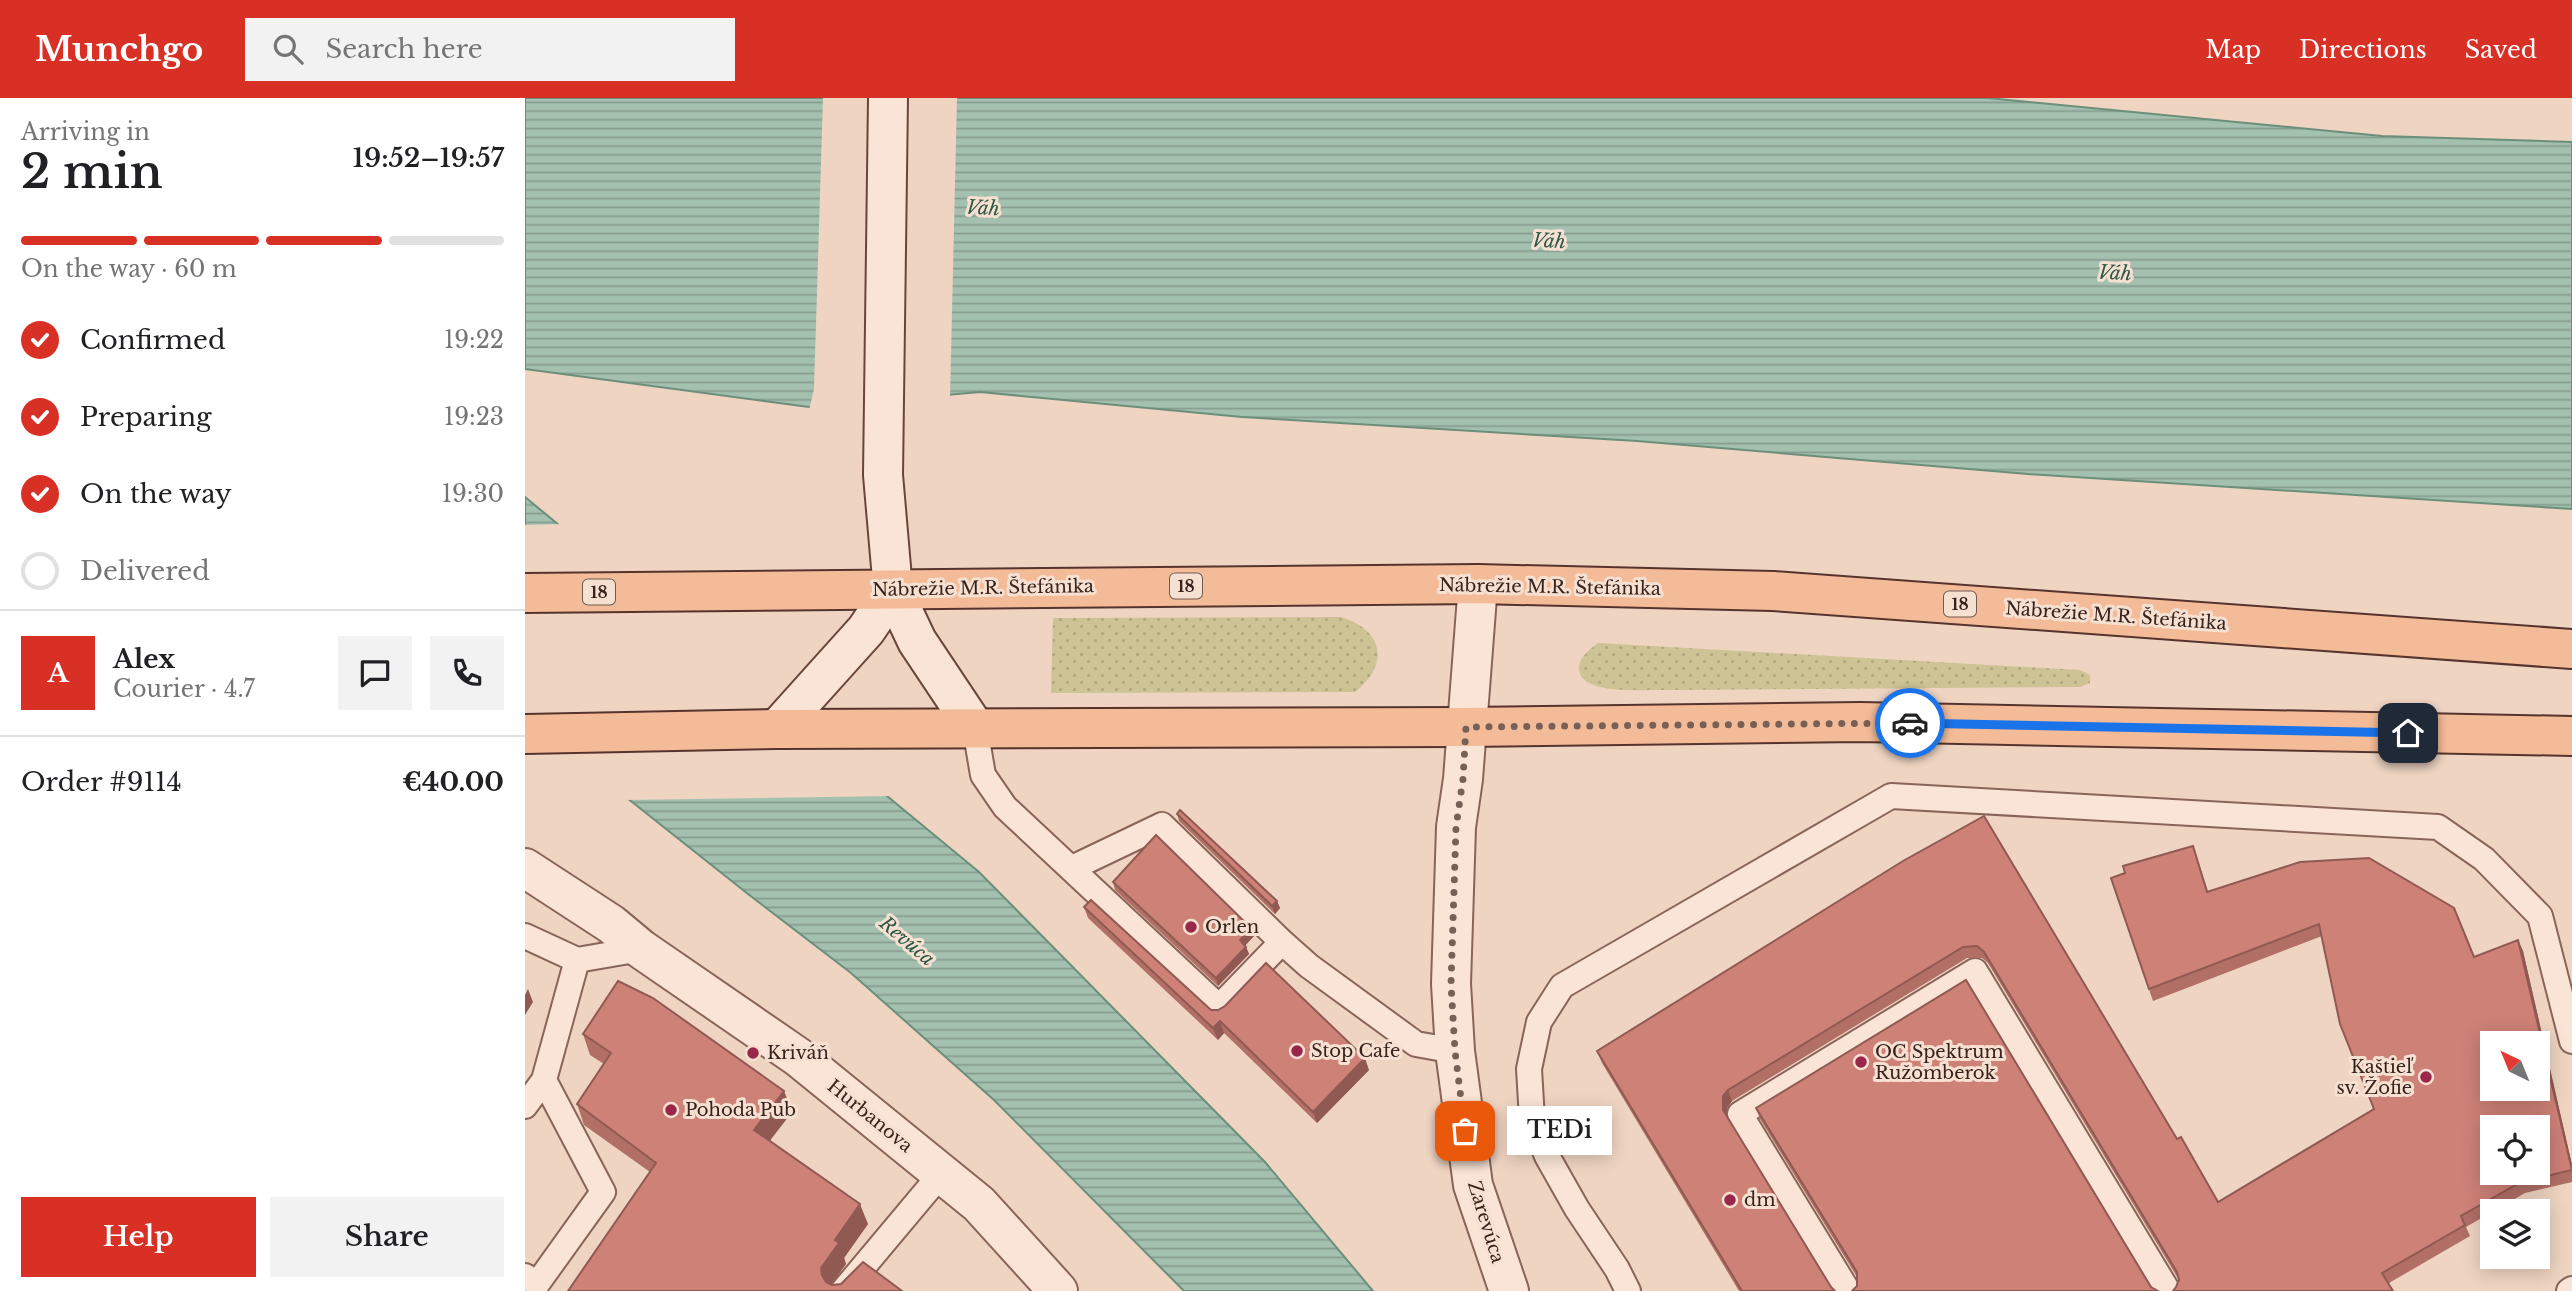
<!DOCTYPE html>
<html lang="en">
<head>
<meta charset="utf-8">
<style>
	body { margin:0; font-family:"Libre Baskerville",serif; background:#f2f2f2; color:#202124; height:100vh; display:flex; flex-direction:column; font-size:26px; white-space:nowrap }
	* { box-sizing:border-box; margin:0 }
	p { font-size:23px; color:#757577 }
	.icon { flex:none; width:38px; height:38px; fill:none; stroke:currentColor; stroke-width:2; stroke-linecap:round; stroke-linejoin:round }
	.map { position:relative; flex:1; overflow:hidden }
	.panel { display:flex; flex-direction:column; background:#fff; width:525px }
	.panel>* { flex:none }
	.needle { width:46px; rotate:317deg }
	.tools { position:absolute; left:1955px; top:933px; display:grid; gap:14px }
	.tools a { display:grid; place-items:center; width:70px; height:70px; border-radius:0px; background:#fff; box-shadow:0 4px 18px #0003; font-size:35px }
	.pin { position:absolute; display:grid; place-items:center; width:60px; height:60px; color:#fff; margin:-30px; border-radius:14px; box-shadow:0 4px 10px #0006 }
	.courier { position:absolute; display:grid; place-items:center; width:70px; height:70px; margin:-35px; border:5px solid #1a73e8; border-radius:50%; background:#fff; color:#222; box-shadow:0 2px 9px #0007 }
	.bubble { position:absolute; height:49px; border-radius:0px; background:#fff; box-shadow:0 4px 18px #0003; font-size:23px; font-weight:600; line-height:49px; text-align:center }
	.summary em { font-style:normal; font-weight:600 }
	.summary div { display:flex; flex-direction:column-reverse }
	.summary { display:flex; align-items:center; justify-content:space-between; height:119px; padding:0 21px }
	h1 { font-size:46px; font-weight:600; line-height:52px }
	.bar { display:grid; grid-template-columns:repeat(4,1fr); gap:10px 7px; align-content:center; height:84px; padding:0 21px }
	.bar i { height:9px; border-radius:5px; background:#e0e0e0 }
	.bar .current { background:#d93025 }
	.bar p { grid-column:span 4 }
	.line { display:flex; align-items:center; gap:18px; padding:0 21px; border-top:2px solid #e0e0e0 }
	.line div { flex:1 }
	.round { display:grid; place-items:center; flex:none; width:74px; height:74px; border-radius:0px; background:#f2f2f2 }
	ol { padding:0 21px; list-style:none }
	li { display:flex; align-items:center; gap:21px; height:77px }
	li p { margin-inline-start:auto }
	li .icon { padding:7px; border-radius:50%; background:#d93025; color:#fff; stroke-width:4 }
	li:last-child { color:#757577 }
	li i { width:38px; height:38px; border:4px solid #e0e0e0; border-radius:50% }
	.cta { display:flex; gap:14px; margin-top:auto; padding:14px 21px }
	.cta a { flex:1; height:80px; border-radius:0px; background:#d93025; color:#fff; font-size:28px; font-weight:600; line-height:80px; text-align:center }
	.cta a+a { background:#f2f2f2; color:#202124 }
	header { display:flex; align-items:center; gap:42px; box-sizing:border-box; height:98px; padding:0 35px; background:#d93025; color:#fff }
	header strong { font-size:33px }
	nav { display:flex; gap:38px; margin-inline-start:auto; font-size:24px }
	.search { width:490px; height:63px; background:#f2f2f2; display:flex; align-items:center; gap:18px; box-sizing:border-box; padding:0 24px; border-radius:0px; color:#757577; font-size:26px }
	main { display:flex; flex:1; min-height:0 }
	.map>svg:first-child { display:block }
	.grass { fill:url(#grass-dots) }
	.water { fill:url(#water-rules); stroke:#6b8f7b; stroke-width:2 }
	.pier { fill:#efd4c2 }
	.lines { fill:none; stroke-linecap:round; stroke-linejoin:round }
	.lane-casing { stroke:#896459; stroke-width:28 }
	.street-casing { stroke:#896459; stroke-width:42 }
	.secondary-casing { stroke:#6a453c; stroke-width:42 }
	.primary-casing { stroke:#56342d; stroke-width:42 }
	.lane { stroke:#f9e4d5; stroke-width:24 }
	.street { stroke:#f9e4d5; stroke-width:38 }
	.secondary { stroke:#f9e4d5; stroke-width:38 }
	.primary { stroke:#f3bb98; stroke-width:38 }
	.wall { fill:#b16f66 }
	.shaded-wall { fill:#905a53 }
	.building { fill:#ce8177; stroke:#905a53; stroke-width:2; fill-rule:evenodd }
	.done { stroke:#786057; stroke-width:7; stroke-dasharray:0 12.6 }
	.route { stroke:#1a73e8; stroke-width:9 }
	.poi-dot { fill:#99274a; stroke:#f6e0d1; stroke-width:2.5 }
	.labels { text-anchor:middle; dominant-baseline:central; stroke-width:6; stroke-linejoin:round; paint-order:stroke }
	.shield { fill:#f6e0d1; stroke:#715b53; stroke-width:2 }
	.shield-label { font-size:16px; font-weight:bold; fill:#38221d }
	.street-label { font-size:18px; fill:#38221d; stroke:#f6e0d1 }
	.poi-label { font-size:18px; fill:#38221d; stroke:#f6e0d1; text-anchor:start }
	.water-label { font-size:19px; font-style:italic; fill:#2c5848; stroke:#f6e0d1 }
</style>
</head>
<body>
<header>
<strong>Munchgo</strong>
<div class="search"><svg class="icon" aria-label="search" viewBox="0 0 24 24"><circle cx="10" cy="10" r="6"/><path d="M15 15l6 6"/></svg>Search here</div>
<nav><a>Map</a><a>Directions</a><a>Saved</a></nav>
</header>
<main>
<section class="panel">
<div class="summary"><div><h1>2 min</h1><p>Arriving in</p></div><em>19:52–19:57</em></div>
<div class="bar"><i class="current"></i><i class="current"></i><i class="current"></i><i></i><p>On the way · 60 m</p></div>
<ol>
<li><svg class="icon" aria-label="check" viewBox="0 0 24 24"><path d="M5 12l5 5 9-10"/></svg>Confirmed<p>19:22</p></li>
<li><svg class="icon" aria-label="check" viewBox="0 0 24 24"><path d="M5 12l5 5 9-10"/></svg>Preparing<p>19:23</p></li>
<li><svg class="icon" aria-label="check" viewBox="0 0 24 24"><path d="M5 12l5 5 9-10"/></svg>On the way<p>19:30</p></li>
<li><i></i>Delivered</li>
</ol>
<div class="line" style="height:126px"><b class="round" style="background:#d93025;color:#fff">A</b><div><b>Alex</b><p>Courier · 4.7</p></div><a class="round"><svg class="icon" aria-label="chat" viewBox="0 0 24 24"><path d="M4 5h16v11H9l-5 4z"/></svg></a><a class="round"><svg class="icon" aria-label="phone" viewBox="0 0 24 24"><path d="M5 4h4l2 5-3 2q2 4 5 5l2-3 5 2v4C11 20 4 13 5 4z"/></svg></a></div>
<div class="line" style="height:91px"><div>Order #9114</div><b>€40.00</b></div>
<div class="cta"><a>Help</a><a>Share</a></div>
</section>
<div class="map">
<svg width="2047" height="1193" viewBox="0 0 2047 1193">
	<defs>
		<pattern id="grass-dots" width="8" height="8" patternUnits="userSpaceOnUse" patternTransform="scale(1.75)"><rect width="8" height="8" fill="#cdc395"/><path d="M2 2h.1M6 6h.1" fill="none" stroke="#b1a780" stroke-width="1.8" stroke-linecap="round"/></pattern>
		<pattern id="water-rules" width="6" height="5" patternUnits="userSpaceOnUse" patternTransform="scale(1.75)"><rect width="6" height="5" fill="#a4c1b0"/><path d="M0 2.5h6" fill="none" stroke="#879c8f"/></pattern>
	</defs>
	<rect width="100%" height="100%" fill="#efd4c2"/>
	<path class="grass" d="M 816,519 C 859,532 865,567 830,594 L 526,595 L 528,520 Z
		M 1073,545 L 1555,572 L 1565,577 L 1565,585 L 1555,589 L 1140,592 C 1120,591 1055,598 1054,571 C 1054,559 1064,552 1073,545 Z"/>
	<path class="water" d="M 0,0 L 1463,0 L 1857,38 L 2047,44 L 2047,411 L 1503,376 L 1112,343 L 717,319 L 455,294 L 284,309 L 0,271 Z
		M 0,399 L 454,774 L 740,1064 L 848,1193 L 659,1193 L 469,1002 L 326,875 L 223,796 L 0,619 Z"/>
	<path class="pier" d="M 298,0 L 432,0 L 425,300 L 284,312 L 289,291 Z
		M 38,426 L 367,698 L 99,702 L 0,623 L 0,427 Z"/>
	<g class="lines">
		<g class="lane-casing">
			<path id="lane" d="M 450,630 L 458,677 L 480,709 L 694,909 L 757,844 L 784,868 L 891,946 L 930,953
				M 547,770 L 637,727 L 757,844
				M 0,838 L 52,862 L 116,851
				M 0,1008 L 19,982 L 52,862
				M 0,1178 L 12,1186 L 78,1094 L 19,982
				M 318,1193 L 416,1076
				M 1103,1193 L 1092,1171 L 1052,1111 L 1022,1058 L 1007,1021 L 1004,971 L 1014,924 L 1037,888 L 1366,698 L 1913,729 L 1959,761 L 2015,818 L 2047,943
				M 1323,1193 L 1215,1016 L 1450,873 L 1643,1193
				M 2044,1193 L 2047,1191"/>
		</g>
		<g class="street-casing">
			<path id="street" d="M 953,486 L 938,681 L 931,729 L 926,886 L 930,953 L 948,1087 L 984,1193
				M 0,770 L 86,826 L 116,851 L 273,959 L 454,1106 L 533,1193"/>
		</g>
		<g class="secondary-casing">
			<path id="secondary" d="M 363,0 L 358,377 L 368,492 L 392,543 L 450,630
				M 252,631 L 341,532 L 368,492"/>
		</g>
		<g class="primary-casing">
			<path id="primary" d="M 0,495 L 953,486 L 1248,493 L 2047,551
				M 0,636 L 252,631 L 941,629 L 1335,624 L 2047,638"/>
		</g>
		<use href="#lane" class="lane"/>
		<use href="#street" class="street"/>
		<use href="#secondary" class="secondary"/>
		<use href="#primary" class="primary"/>
	</g>
	<path class="wall" d="M 652,716 L 752,803 L 755,810 L 750,816 L 654,723 Z
		M 1668,748 L 1683,793 L 1949,859 L 1993,842 L 1998,853 L 2047,1067 L 2047,1084 L 2000,1095 L 1969,1113 L 1967,1113 L 1967,1114 L 1941,1129 L 1945,1138 L 1864,1185 L 1651,1189 L 1654,1182 L 1463,865 L 1457,860 L 1442,860 L 1207,1003 L 1202,1010 L 1202,1019 L 1306,1189 L 1310,1193 L 1214,1193 L 1077,965 L 1072,953 L 1378,763 L 1652,1041 L 1693,1104 L 1848,1011 L 1797,838 L 1628,903 L 1586,780 Z
		M 588,784 L 729,838 L 720,847 L 724,856 L 693,888 L 590,792 Z
		M 559,809 L 686,912 L 693,912 L 700,908 L 844,972 L 792,1025 L 699,935 L 693,942 L 563,820 Z
		M 58,936 L 259,993 L 267,1014 L 244,1043 L 343,1126 L 319,1160 L 321,1166 L 306,1186 L 377,1193 L 43,1193 L 125,1074 L 59,1027 L 52,1006 L 79,966 L 65,957 Z
		M 1231,1010 L 1626,1189 L 1332,1188 L 1332,1179 L 1235,1021 Z"/>
	<path class="shaded-wall" d="M 752,803 L 755,810 L 750,816 L 747,808 Z
		M 726,830 L 729,838 L 718,850 L 715,842 Z
		M 1993,842 L 1998,853 L 2047,1067 L 2047,1073 Z
		M 721,849 L 724,856 L 693,888 L 691,880 Z
		M 3,891 L 8,904 L 0,917 L 0,897 Z
		M 695,923 L 699,935 L 693,942 L 688,930 Z
		M 840,960 L 844,972 L 792,1025 L 788,1014 Z
		M 1203,992 L 1207,1003 L 1202,1010 L 1202,1024 L 1198,1012 L 1198,998 Z
		M 259,993 L 267,1014 L 237,1053 L 229,1032 Z
		M 335,1106 L 343,1126 L 319,1160 L 321,1166 L 304,1190 L 297,1177 L 296,1170 L 310,1142 Z"/>
	<path class="building" d="M 655,712 L 752,803 L 747,808 L 652,716 Z
		M 1459,718 L 1652,1041 L 1656,1039 L 1693,1104 L 1849,1011 L 1815,926 L 1794,826 L 1624,891 L 1586,780 L 1600,775 L 1598,768 L 1668,748 L 1682,794 L 1775,764 L 1844,760 L 1929,810 L 1949,859 L 1993,842 L 2047,1072 L 1996,1084 L 1936,1118 L 1940,1127 L 1857,1175 L 1868,1193 L 1648,1193 L 1651,1189 L 1654,1182 L 1652,1174 L 1459,854 L 1452,848 L 1438,849 L 1203,992 L 1198,998 L 1198,1012 L 1306,1189 L 1310,1193 L 1217,1193 L 1072,953 L 1378,763 ZM 1967,945 L 2012,945 L 2012,990 L 1967,990 ZM 1967,1029 L 2012,1029 L 2012,1074 L 1967,1074 Z
		M 631,737 L 726,830 L 715,842 L 721,849 L 691,880 L 588,784 Z
		M 566,802 L 686,912 L 693,912 L 700,908 L 741,865 L 840,960 L 788,1014 L 695,923 L 688,930 L 559,809 Z
		M 1441,882 L 1626,1189 L 1633,1193 L 1327,1193 L 1332,1188 L 1332,1174 L 1231,1010 Z
		M 93,883 L 128,900 L 259,993 L 229,1032 L 335,1106 L 310,1142 L 314,1145 L 296,1170 L 297,1177 L 301,1184 L 307,1187 L 316,1186 L 338,1164 L 377,1193 L 43,1193 L 131,1065 L 52,1006 L 86,955 L 58,936 Z"/>
	<g class="lines">
		<path class="done" d="M 940,1033 L 930,953 L 926,886 L 931,729 L 938,681 L 941,629 L 1385,625"/>
		<path class="route" d="M 1385,625 L 1883,635"/>
	</g>
	<g class="poi-dot">
		<circle cx="666" cy="829" r="7"/>
		<circle cx="772" cy="953" r="7"/>
		<circle cx="228" cy="955" r="7"/>
		<circle cx="1336" cy="964" r="7"/>
		<circle cx="1901" cy="979" r="7"/>
		<circle cx="146" cy="1012" r="7"/>
		<circle cx="1205" cy="1102" r="7"/>
	</g>
	<g class="labels">
		<g class="shield">
			<rect x="645" y="475.5" width="32" height="25" rx="5"/>
			<rect x="58" y="481.5" width="32" height="25" rx="5"/>
			<rect x="1419" y="493.5" width="32" height="25" rx="5"/>
		</g>
		<g class="shield-label">
			<text x="661" y="488">18</text>
			<text x="74" y="494">18</text>
			<text x="1435" y="506">18</text>
		</g>
		<g class="street-label">
			<text transform="translate(1025 489) rotate(1)">Nábrežie M.R. Štefánika</text>
			<text transform="translate(458 490) rotate(-1)">Nábrežie M.R. Štefánika</text>
			<text transform="translate(1591 518) rotate(4)">Nábrežie M.R. Štefánika</text>
			<text transform="translate(345 1018) rotate(39)">Hurbanova</text>
			<text transform="translate(961 1124) rotate(73)">Zarevúca</text>
		</g>
		<g class="poi-label">
			<text x="680" y="829">Orlen</text>
			<text x="786" y="953">Stop Cafe</text>
			<text x="1350" y="954">OC Spektrum<tspan x="1350" dy="21">Ružomberok</tspan></text>
			<text x="242" y="955">Kriváň</text>
			<text x="1887" y="969" text-anchor="end">Kaštieľ<tspan x="1887" dy="21">sv. Žofie</tspan></text>
			<text x="160" y="1012">Pohoda Pub</text>
			<text x="1219" y="1102">dm</text>
		</g>
		<g class="water-label">
			<text transform="translate(458 110) rotate(3)">Váh</text>
			<text transform="translate(1024 143) rotate(3)">Váh</text>
			<text transform="translate(1590 175) rotate(3)">Váh</text>
			<text transform="translate(382 843) rotate(40)">Revúca</text>
		</g>
	</g>
</svg>
<div class="tools">
<a><svg class="needle" viewBox="-14 -14 28 28"><path d="M0-13l5 13h-10z" fill="#e53935"/><path d="M0 13l5-13h-10z" fill="#757577"/></svg></a>
<a><svg class="icon" aria-label="locate" viewBox="0 0 24 24"><circle cx="12" cy="12" r="6"/><path d="M12 2v4M12 18v4M2 12h4M18 12h4"/></svg></a>
<a><svg class="icon" aria-label="layers" viewBox="0 0 24 24"><path d="M12 4l9 5-9 5-9-5zM3 14l9 5 9-5"/></svg></a>
</div>
<div class="pin" style="left:940px;top:1033px;background:#ea580c"><svg class="icon" aria-label="bag" viewBox="0 0 24 24"><path d="M5 8h14l-1 12H6zM9 8a3 3 0 0 1 6 0"/></svg></div>
<div class="pin" style="left:1883px;top:635px;background:#1f2937"><svg class="icon" aria-label="home" viewBox="0 0 24 24"><path d="M3 11l9-7 9 7M6 9v11h12V9"/></svg></div>
<div class="courier" style="left:1385px;top:625px"><svg class="icon" aria-label="car" viewBox="0 0 24 24"><path d="M5 17H2v-5l4-1 3-4h7l3 4 3 1v5h-3M9 17h6M6 11h13"/><circle cx="7" cy="17" r="2"/><circle cx="17" cy="17" r="2"/></svg></div>
<div class="bubble" style="left:982px;top:1008px;width:105px">TEDi</div>
</div>
</main>
</body>
</html>
